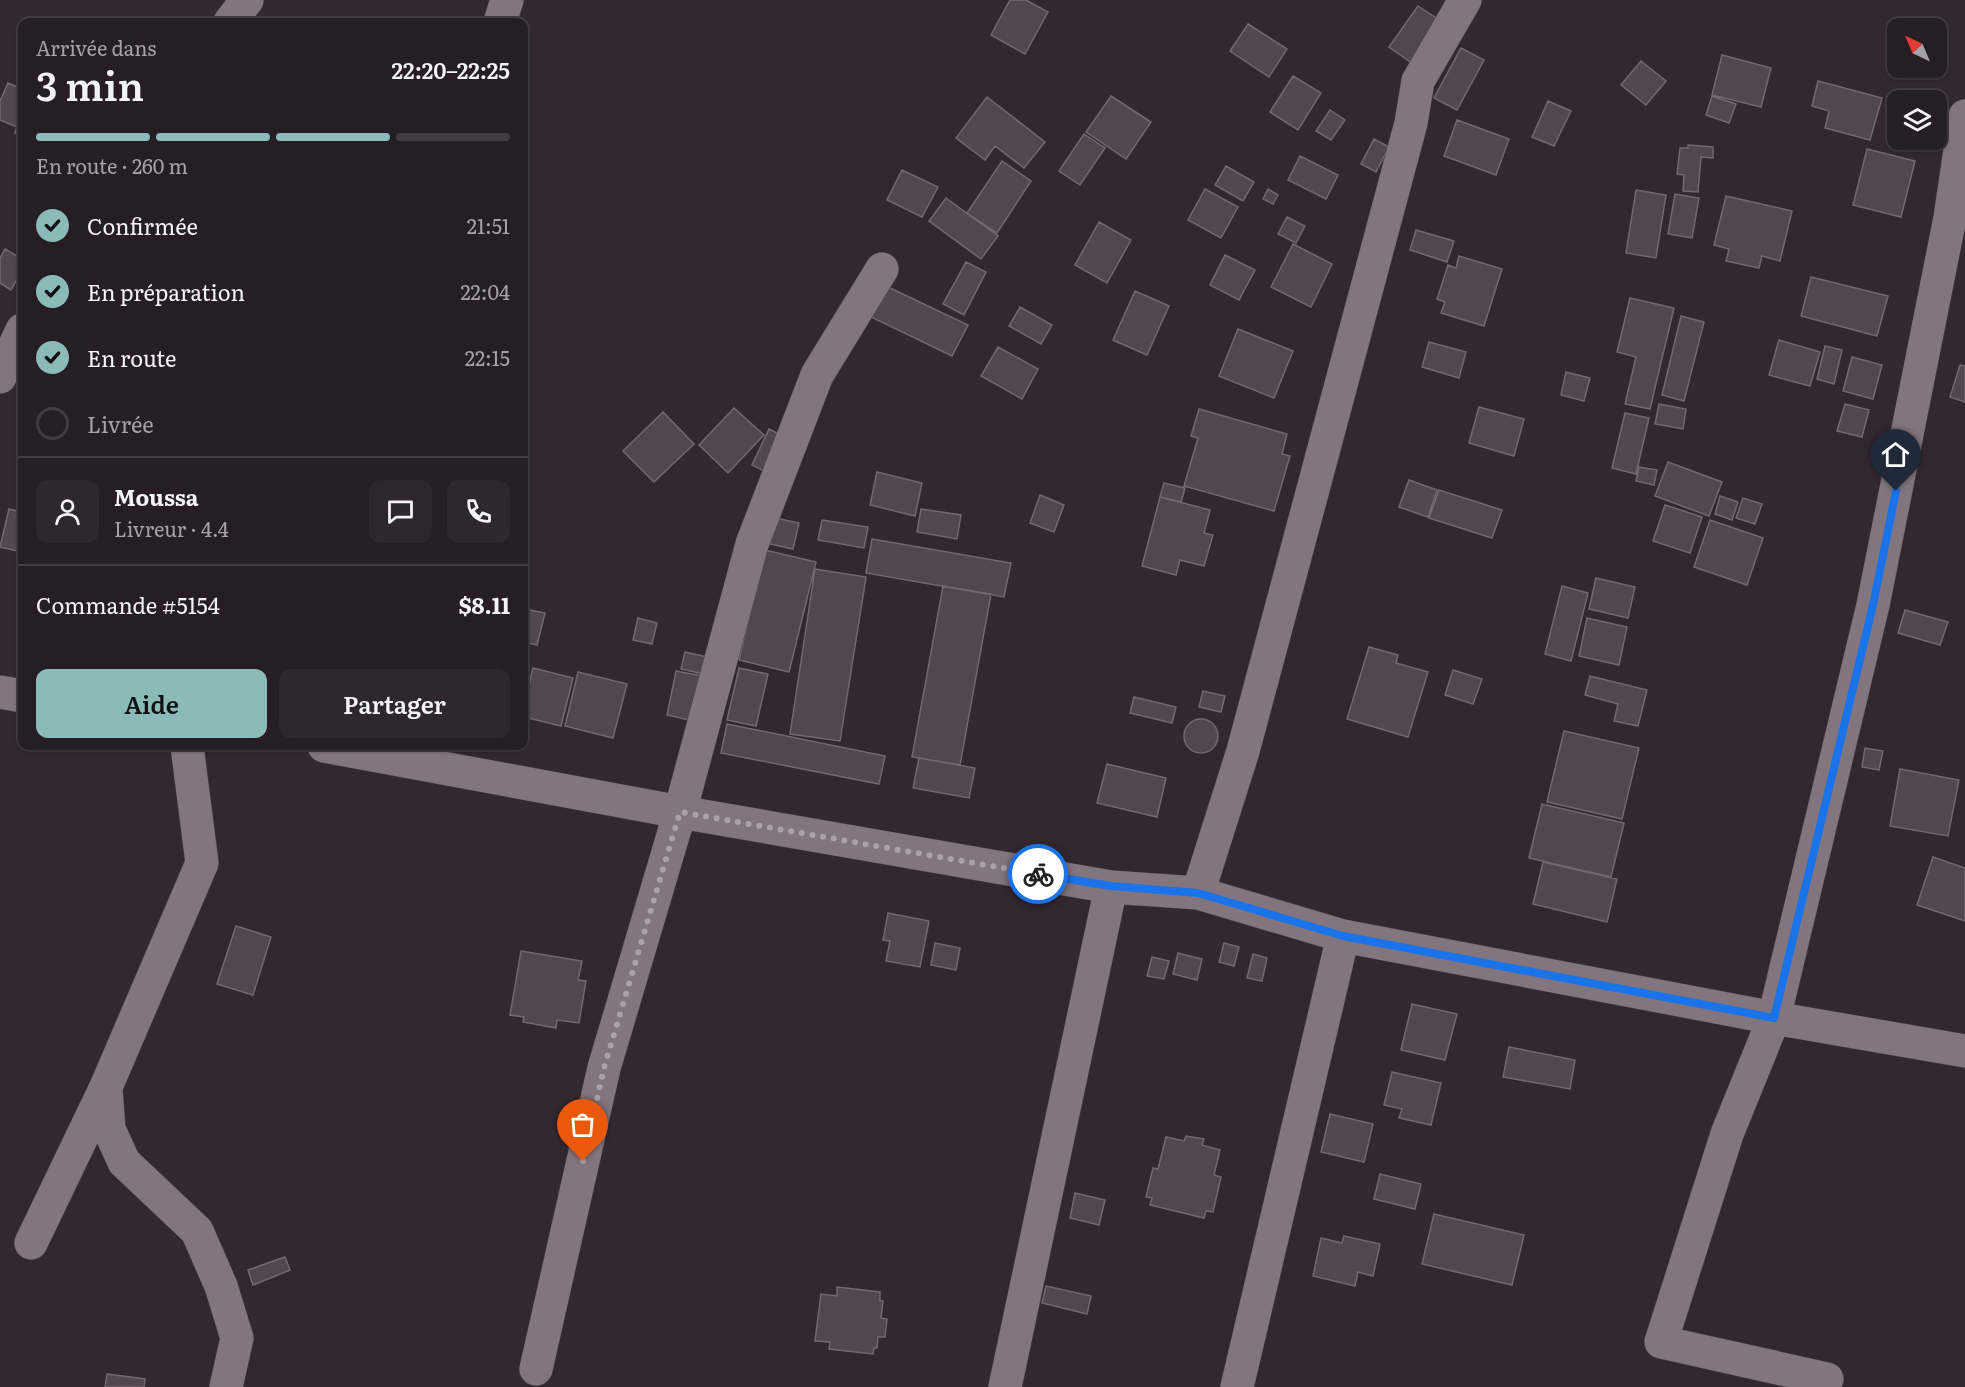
<!DOCTYPE html>
<html lang="fr">
<head>
<meta charset="utf-8">
<style>
	body { margin:0; font-family:Literata,serif; background:#2e272b; color:#f1f3f6; height:100vh; display:flex; flex-direction:column; font-size:22px; white-space:nowrap }
	* { box-sizing:border-box; margin:0 }
	p { font-size:20px; color:#a4a2a6 }
	.icon { flex:none; width:33px; height:33px; fill:none; stroke:currentColor; stroke-width:2; stroke-linecap:round; stroke-linejoin:round }
	.map { position:relative; flex:1; overflow:hidden }
	.side { position:absolute; left:18px; top:18px; width:510px; height:732px; display:flex; flex-direction:column; background:#261e23; border-radius:12px; box-shadow:0 2px 4px #0004,0 0 0 2px #423c41 }
	.side>* { flex:none }
	.needle { width:39px; rotate:316deg }
	.tools { position:absolute; left:1887px; top:18px; display:grid; gap:12px }
	.tools a { display:grid; place-items:center; width:60px; height:60px; border-radius:12px; background:#261e23; box-shadow:0 2px 4px #0004,0 0 0 2px #423c41; font-size:30px }
	.pin { position:absolute; display:grid; place-items:center; width:51px; height:51px; color:#fff; margin:-62px -26px; border-radius:50% 50% 50% 0; rotate:-45deg; box-shadow:0 0 6px #0007 }
	.pin .icon { rotate:45deg }
	.courier { position:absolute; display:grid; place-items:center; width:60px; height:60px; margin:-30px; border:4px solid #1a73e8; border-radius:50%; background:#fff; color:#222; box-shadow:0 2px 8px #0007 }
	.overview em { font-style:normal; font-weight:600 }
	.overview div { display:flex; flex-direction:column-reverse }
	.overview { display:flex; align-items:center; justify-content:space-between; height:102px; padding:0 18px }
	h1 { font-size:39px; font-weight:600; line-height:45px }
	.bar { display:grid; grid-template-columns:repeat(4,1fr); gap:9px 6px; align-content:center; height:72px; padding:0 18px }
	.bar i { height:8px; border-radius:4px; background:#423c41 }
	.bar .current { background:#8bbbb9 }
	.bar p { grid-column:span 4 }
	.line { display:flex; align-items:center; gap:15px; padding:0 18px; border-top:2px solid #423c41 }
	.line div { flex:1 }
	.round { display:grid; place-items:center; flex:none; width:63px; height:63px; border-radius:12px; background:#2e272b }
	ol { padding:0 18px; list-style:none }
	li { display:flex; align-items:center; gap:18px; height:66px }
	li p { margin-inline-start:auto }
	li .icon { padding:6px; border-radius:50%; background:#8bbbb9; color:#111; stroke-width:4 }
	li:last-child { color:#a4a2a6 }
	li i { width:33px; height:33px; border:3px solid #423c41; border-radius:50% }
	.button { display:flex; gap:12px; margin-top:auto; padding:12px 18px }
	.button a { flex:1; height:69px; border-radius:12px; background:#8bbbb9; color:#111; font-size:24px; font-weight:600; line-height:69px; text-align:center }
	.button a+a { background:#2e272b; color:#f1f3f6 }
	.map>svg:first-child { display:block }
	.building { fill:#53474f; stroke:#746770; stroke-width:1.5 }
	.lines { fill:none; stroke-linecap:round; stroke-linejoin:round }
	.minor-casing { stroke:#4c4349; stroke-width:34 }
	.minor { stroke:#83757e; stroke-width:33 }
	.done { stroke:#aba2a8; stroke-width:6; stroke-dasharray:0 10.8 }
	.route { stroke:#1a73e8; stroke-width:8 }
</style>
</head>
<body>
<div class="map">
<svg width="1965" height="1387" viewBox="0 0 1965 1387">
	<rect width="100%" height="100%" fill="#33282f"/>
	<path class="building" d="M 1010,0 L 1026,0 L 1048,12 L 1025,54 L 991,35 Z
		M 1418,6 L 1442,22 L 1413,64 L 1389,47 Z
		M 1248,24 L 1287,49 L 1269,77 L 1230,51 Z
		M 1461,48 L 1484,60 L 1457,110 L 1434,98 Z
		M 1722,55 L 1771,68 L 1761,107 L 1712,95 Z
		M 1641,61 L 1666,81 L 1646,105 L 1621,85 Z
		M 1293,76 L 1321,93 L 1298,130 L 1270,112 Z
		M 1818,81 L 1882,98 L 1870,140 L 1825,128 L 1829,111 L 1812,106 Z
		M 8,83 L 22,89 L 22,136 L 15,133 L 17,127 L 0,120 L 0,101 Z
		M 1111,96 L 1151,122 L 1126,159 L 1086,132 Z
		M 1712,96 L 1736,104 L 1729,123 L 1706,115 Z
		M 987,97 L 1045,142 L 1024,168 L 995,146 L 985,160 L 956,138 Z
		M 1548,101 L 1571,111 L 1554,146 L 1532,137 Z
		M 1330,110 L 1345,120 L 1331,140 L 1316,131 Z
		M 1457,120 L 1509,139 L 1496,175 L 1444,156 Z
		M 1084,134 L 1105,148 L 1080,185 L 1059,171 Z
		M 1374,139 L 1389,147 L 1376,172 L 1361,164 Z
		M 1688,145 L 1713,147 L 1713,158 L 1701,157 L 1698,192 L 1683,191 L 1684,175 L 1677,174 L 1680,148 L 1688,148 Z
		M 1867,149 L 1915,161 L 1901,217 L 1853,205 Z
		M 1300,156 L 1338,175 L 1326,199 L 1288,180 Z
		M 1002,161 L 1031,181 L 997,233 L 967,213 Z
		M 1226,166 L 1254,182 L 1243,201 L 1215,185 Z
		M 902,170 L 938,187 L 922,217 L 887,200 Z
		M 1205,189 L 1238,207 L 1221,238 L 1188,220 Z
		M 1268,189 L 1278,195 L 1273,204 L 1263,199 Z
		M 1636,190 L 1666,195 L 1656,258 L 1626,253 Z
		M 1675,194 L 1699,198 L 1692,238 L 1668,234 Z
		M 1726,196 L 1792,211 L 1780,261 L 1762,256 L 1759,268 L 1726,261 L 1729,249 L 1714,245 Z
		M 946,198 L 998,236 L 981,259 L 929,221 Z
		M 1287,217 L 1305,226 L 1296,243 L 1278,234 Z
		M 1099,222 L 1131,240 L 1107,283 L 1075,265 Z
		M 1416,230 L 1454,241 L 1447,262 L 1410,250 Z
		M 1293,244 L 1332,264 L 1311,307 L 1271,287 Z
		M 5,249 L 22,259 L 22,270 L 11,290 L 0,283 L 0,258 Z
		M 1225,255 L 1255,270 L 1239,300 L 1210,285 Z
		M 1459,256 L 1502,269 L 1484,326 L 1441,313 L 1445,302 L 1437,299 L 1448,265 L 1456,268 Z
		M 966,262 L 986,272 L 964,315 L 943,304 Z
		M 1811,277 L 1888,296 L 1877,336 L 1801,316 Z
		M 886,286 L 968,325 L 952,356 L 871,317 Z
		M 1135,291 L 1169,306 L 1147,355 L 1113,340 Z
		M 1630,298 L 1674,308 L 1650,409 L 1625,404 L 1636,357 L 1617,352 Z
		M 1020,307 L 1052,325 L 1041,344 L 1009,326 Z
		M 1681,316 L 1704,322 L 1684,401 L 1662,395 Z
		M 1238,329 L 1293,351 L 1274,398 L 1219,376 Z
		M 1779,340 L 1820,352 L 1810,386 L 1769,375 Z
		M 1429,342 L 1466,352 L 1459,378 L 1422,367 Z
		M 1825,346 L 1842,350 L 1834,384 L 1817,379 Z
		M 998,347 L 1038,369 L 1022,399 L 981,376 Z
		M 1852,357 L 1882,365 L 1873,399 L 1843,391 Z
		M 1960,365 L 1965,366 L 1965,402 L 1950,397 Z
		M 1566,372 L 1590,378 L 1584,401 L 1561,395 Z
		M 1659,404 L 1686,409 L 1683,429 L 1655,424 Z
		M 1845,404 L 1869,410 L 1862,437 L 1837,431 Z
		M 1479,407 L 1524,419 L 1514,456 L 1469,443 Z
		M 734,408 L 764,435 L 728,473 L 699,445 Z
		M 1199,409 L 1287,434 L 1282,454 L 1290,456 L 1274,511 L 1184,486 L 1198,438 L 1191,436 Z
		M 663,412 L 694,444 L 654,482 L 623,451 Z
		M 1625,413 L 1649,418 L 1636,474 L 1612,468 Z
		M 769,429 L 785,437 L 768,473 L 752,465 Z
		M 1668,462 L 1722,482 L 1709,516 L 1655,496 Z
		M 1639,467 L 1657,470 L 1654,485 L 1636,481 Z
		M 877,472 L 922,483 L 915,516 L 870,505 Z
		M 1409,480 L 1437,490 L 1428,517 L 1399,507 Z
		M 1164,483 L 1185,488 L 1181,502 L 1160,497 Z
		M 1439,490 L 1502,510 L 1492,538 L 1429,518 Z
		M 1040,495 L 1064,505 L 1054,532 L 1030,523 Z
		M 1720,496 L 1738,502 L 1732,520 L 1715,514 Z
		M 1160,497 L 1210,510 L 1204,533 L 1213,535 L 1204,566 L 1180,560 L 1176,575 L 1142,566 Z
		M 1743,498 L 1762,504 L 1755,524 L 1736,518 Z
		M 1665,505 L 1702,517 L 1690,553 L 1653,541 Z
		M 9,509 L 22,512 L 22,552 L 0,547 Z
		M 921,509 L 961,515 L 957,539 L 917,532 Z
		M 776,518 L 799,523 L 793,549 L 770,544 Z
		M 822,520 L 868,527 L 864,548 L 818,540 Z
		M 1710,520 L 1763,538 L 1747,585 L 1694,567 Z
		M 872,539 L 1011,563 L 1004,597 L 866,573 Z
		M 765,550 L 816,562 L 789,672 L 739,660 Z
		M 815,569 L 866,577 L 840,741 L 790,734 Z
		M 1596,578 L 1635,587 L 1628,618 L 1589,609 Z
		M 943,586 L 991,594 L 960,765 L 912,757 Z
		M 1562,586 L 1588,593 L 1571,661 L 1545,654 Z
		M 525,609 L 545,613 L 537,645 L 524,642 Z
		M 1905,610 L 1948,622 L 1940,645 L 1898,633 Z
		M 638,618 L 657,623 L 652,644 L 633,640 Z
		M 1587,618 L 1627,627 L 1619,665 L 1579,656 Z
		M 1369,647 L 1398,655 L 1396,663 L 1428,672 L 1408,737 L 1347,719 Z
		M 685,652 L 708,657 L 704,674 L 681,669 Z
		M 533,668 L 573,678 L 561,726 L 524,717 L 524,707 Z
		M 739,668 L 768,674 L 756,726 L 727,720 Z
		M 1453,670 L 1482,679 L 1473,704 L 1445,695 Z
		M 676,671 L 703,676 L 694,721 L 667,715 Z
		M 578,672 L 627,684 L 613,738 L 565,726 Z
		M 1590,676 L 1647,690 L 1638,726 L 1614,721 L 1618,704 L 1585,695 Z
		M 1203,691 L 1225,696 L 1221,712 L 1199,707 Z
		M 1134,697 L 1176,707 L 1172,723 L 1130,713 Z
		M1184 736a17 17 0 1 1 34 0a17 17 0 1 1-34 0Z
		M 727,724 L 885,756 L 879,784 L 721,753 Z
		M 1564,731 L 1639,748 L 1622,819 L 1547,802 Z
		M 1865,748 L 1883,751 L 1879,770 L 1862,767 Z
		M 919,758 L 975,768 L 969,798 L 913,788 Z
		M 1107,764 L 1166,778 L 1157,817 L 1097,803 Z
		M 1900,769 L 1959,780 L 1948,836 L 1890,826 Z
		M 1542,804 L 1624,823 L 1611,877 L 1529,858 Z
		M 1933,857 L 1965,868 L 1965,921 L 1917,905 Z
		M 1543,862 L 1617,879 L 1607,922 L 1533,904 Z
		M 888,913 L 929,921 L 920,967 L 886,961 L 890,941 L 883,940 Z
		M 236,926 L 271,937 L 253,995 L 217,984 Z
		M 935,943 L 960,948 L 956,970 L 931,965 Z
		M 1224,943 L 1239,947 L 1234,966 L 1219,962 Z
		M 521,951 L 582,961 L 578,980 L 586,981 L 579,1023 L 557,1020 L 556,1028 L 523,1022 L 524,1017 L 510,1015 Z
		M 1178,953 L 1202,959 L 1197,980 L 1173,974 Z
		M 1253,954 L 1267,958 L 1262,981 L 1247,978 Z
		M 1152,957 L 1169,961 L 1164,979 L 1147,976 Z
		M 1412,1004 L 1457,1014 L 1445,1060 L 1401,1050 Z
		M 1509,1047 L 1575,1060 L 1570,1089 L 1503,1077 Z
		M 1392,1072 L 1441,1083 L 1431,1125 L 1399,1118 L 1402,1109 L 1384,1105 Z
		M 1330,1114 L 1373,1124 L 1364,1162 L 1321,1152 Z
		M 1186,1136 L 1204,1139 L 1202,1145 L 1220,1150 L 1214,1175 L 1221,1177 L 1213,1212 L 1206,1211 L 1204,1218 L 1150,1205 L 1152,1198 L 1146,1197 L 1153,1168 L 1158,1169 L 1166,1137 L 1184,1141 Z
		M 1380,1174 L 1421,1184 L 1415,1209 L 1374,1199 Z
		M 1075,1193 L 1105,1200 L 1099,1225 L 1070,1218 Z
		M 1434,1214 L 1524,1235 L 1512,1285 L 1422,1264 Z
		M 1344,1236 L 1380,1244 L 1373,1276 L 1358,1272 L 1355,1286 L 1313,1276 L 1321,1238 L 1342,1243 Z
		M 285,1257 L 290,1270 L 253,1285 L 248,1270 Z
		M 1046,1286 L 1091,1296 L 1087,1314 L 1042,1303 Z
		M 837,1287 L 880,1292 L 880,1301 L 883,1301 L 881,1318 L 887,1319 L 885,1337 L 878,1337 L 877,1348 L 874,1348 L 873,1354 L 829,1349 L 830,1342 L 815,1341 L 821,1294 L 837,1296 Z
		M 107,1374 L 145,1379 L 144,1387 L 105,1387 Z"/>
	<g class="lines">
		<g class="minor-casing">
			<path id="minor" d="M 230,22 L 247,0
				M 500,22 L 507,0
				M 0,377 L 22,330
				M 0,692 L 22,696
				M 324,746 L 680,812 L 1111,887 L 1198,893 L 1343,936 L 1774,1018 L 1965,1051
				M 1198,893 L 1243,751 L 1411,123 L 1418,81 L 1465,0
				M 106,1089 L 109,1129 L 124,1162 L 197,1231 L 221,1286 L 237,1338 L 226,1387
				M 31,1243 L 106,1087 L 202,863 L 187,746
				M 536,1369 L 604,1068 L 680,812 L 752,544 L 817,375 L 882,269
				M 1827,1379 L 1661,1342 L 1727,1134 L 1774,1018 L 1873,605 L 1950,218 L 1965,116
				M 1005,1387 L 1111,887
				M 1237,1387 L 1343,936"/>
		</g>
		<use href="#minor" class="minor"/>
	</g>
	<g class="lines">
		<path class="done" d="M 583,1161 L 604,1068 L 680,812 L 1038,874"/>
		<path class="route" d="M 1038,874 L 1111,886 L 1198,893 L 1343,936 L 1774,1018 L 1873,605 L 1896,491"/>
	</g>
</svg>
<div class="tools">
<a><svg class="needle" viewBox="-14 -14 28 28"><path d="M0-13l5 13h-10z" fill="#e53935"/><path d="M0 13l5-13h-10z" fill="#a4a2a6"/></svg></a>
<a><svg class="icon" aria-label="layers" viewBox="0 0 24 24"><path d="M12 4l9 5-9 5-9-5zM3 14l9 5 9-5"/></svg></a>
</div>
<div class="pin" style="left:583px;top:1161px;background:#ea580c"><svg class="icon" aria-label="bag" viewBox="0 0 24 24"><path d="M5 8h14l-1 12H6zM9 8a3 3 0 0 1 6 0"/></svg></div>
<div class="pin" style="left:1896px;top:491px;background:#1f2937"><svg class="icon" aria-label="home" viewBox="0 0 24 24"><path d="M3 11l9-7 9 7M6 9v11h12V9"/></svg></div>
<div class="courier" style="left:1038px;top:874px"><svg class="icon" aria-label="bike" viewBox="0 0 24 24"><circle cx="6" cy="16" r="4"/><circle cx="18" cy="16" r="4"/><path d="M6 16l4-8h5l3 8M10 8l3 8H6M13 5h3"/></svg></div>
<section class="side">
<div class="overview"><div><h1>3 min</h1><p>Arrivée dans</p></div><em>22:20–22:25</em></div>
<div class="bar"><i class="current"></i><i class="current"></i><i class="current"></i><i></i><p>En route · 260 m</p></div>
<ol>
<li><svg class="icon" aria-label="check" viewBox="0 0 24 24"><path d="M5 12l5 5 9-10"/></svg>Confirmée<p>21:51</p></li>
<li><svg class="icon" aria-label="check" viewBox="0 0 24 24"><path d="M5 12l5 5 9-10"/></svg>En préparation<p>22:04</p></li>
<li><svg class="icon" aria-label="check" viewBox="0 0 24 24"><path d="M5 12l5 5 9-10"/></svg>En route<p>22:15</p></li>
<li><i></i>Livrée</li>
</ol>
<div class="line" style="height:108px"><a class="round"><svg class="icon" aria-label="person" viewBox="0 0 24 24"><circle cx="12" cy="8" r="4"/><path d="M4 21q1-7 8-7t8 7"/></svg></a><div><b>Moussa</b><p>Livreur · 4.4</p></div><a class="round"><svg class="icon" aria-label="chat" viewBox="0 0 24 24"><path d="M4 5h16v11H9l-5 4z"/></svg></a><a class="round"><svg class="icon" aria-label="phone" viewBox="0 0 24 24"><path d="M5 4h4l2 5-3 2q2 4 5 5l2-3 5 2v4C11 20 4 13 5 4z"/></svg></a></div>
<div class="line" style="height:78px"><div>Commande #5154</div><b>$8.11</b></div>
<div class="button"><a>Aide</a><a>Partager</a></div>
</section>
</div>
</body>
</html>
